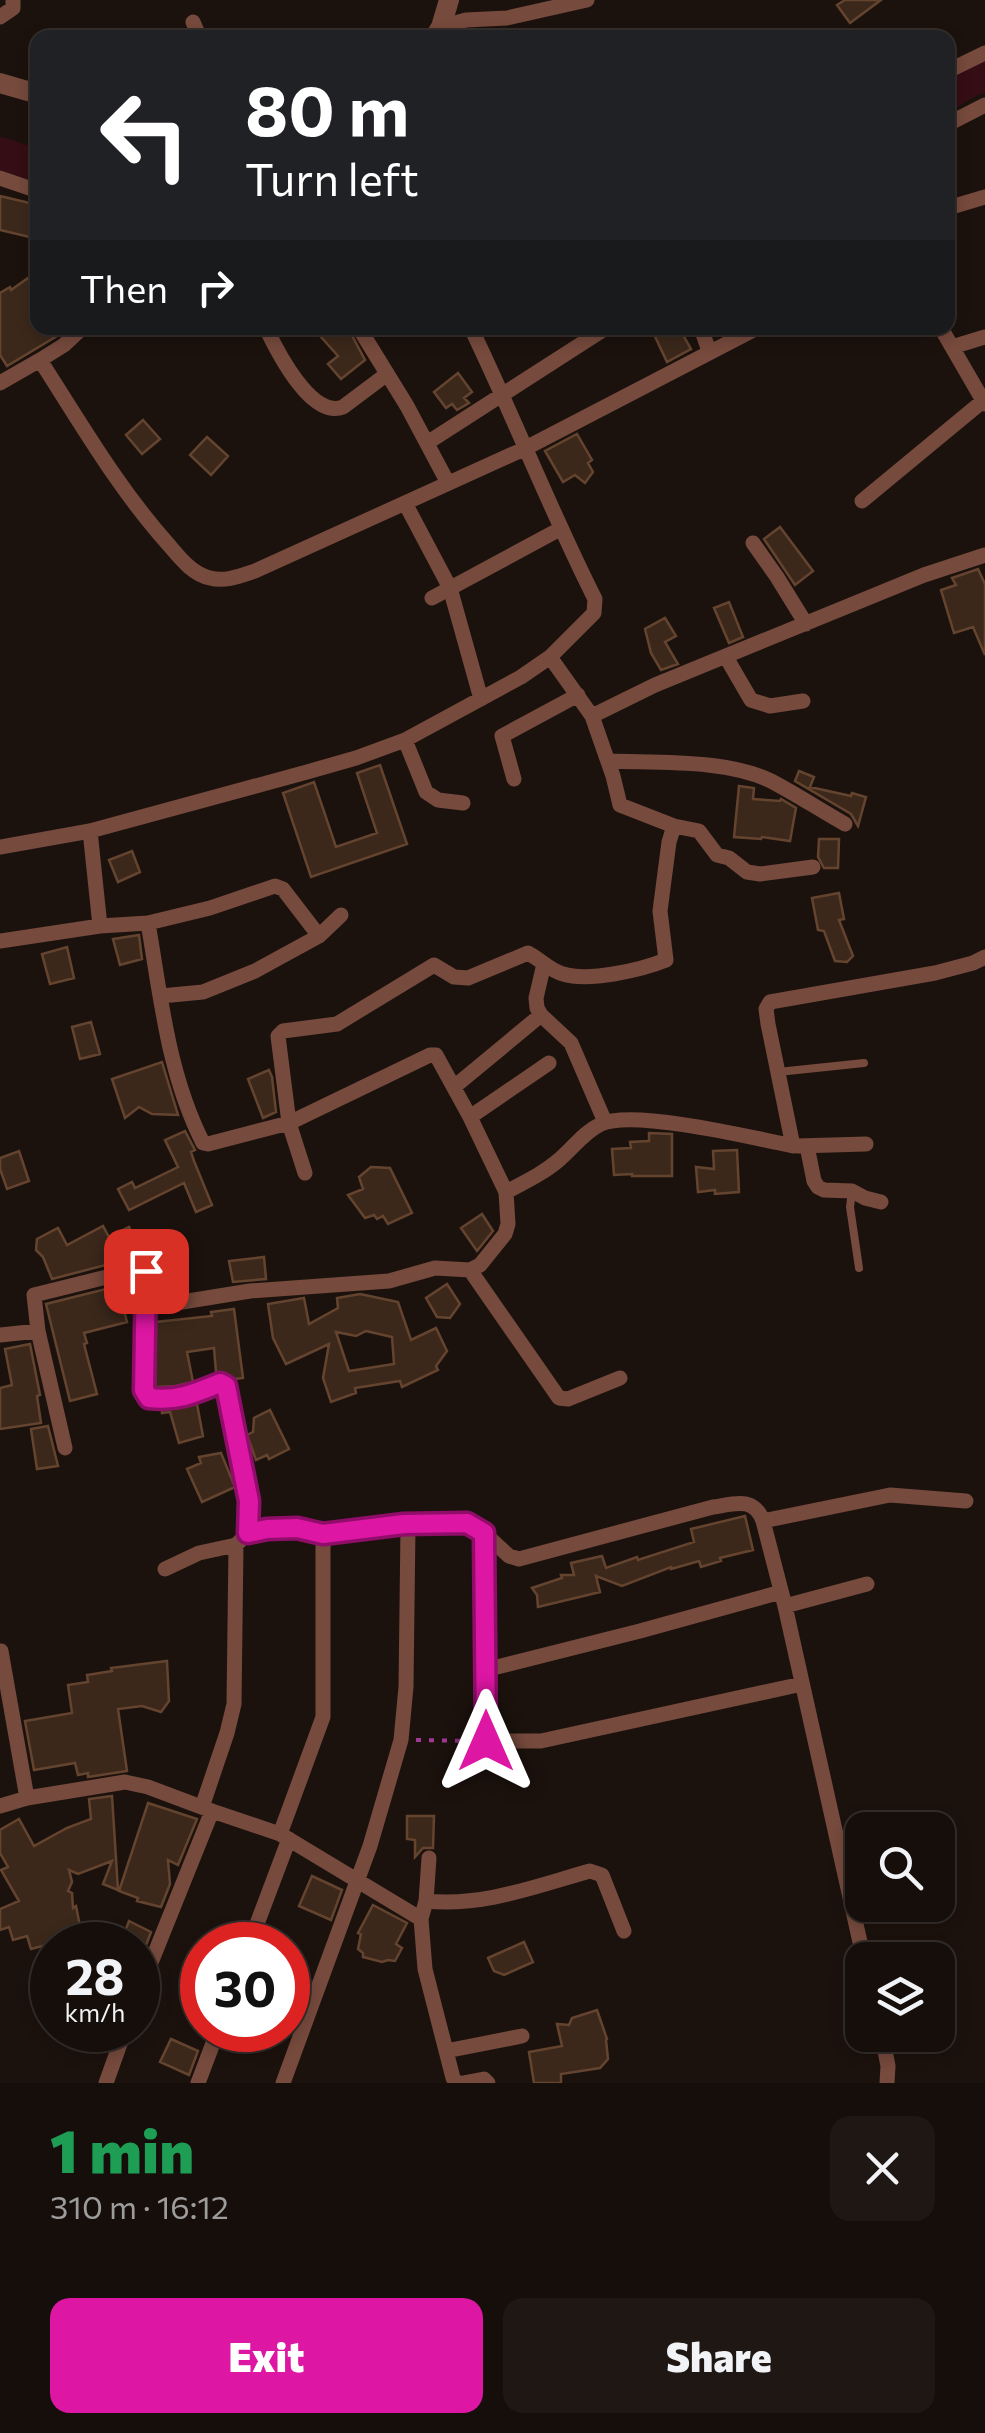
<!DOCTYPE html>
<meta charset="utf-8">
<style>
:root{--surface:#150e0a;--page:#1e1713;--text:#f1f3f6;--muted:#9d9c9c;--line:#342e2b;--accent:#dd16a3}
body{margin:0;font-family:Commissioner,sans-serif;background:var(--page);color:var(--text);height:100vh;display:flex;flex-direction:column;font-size:38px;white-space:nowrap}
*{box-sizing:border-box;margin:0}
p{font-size:32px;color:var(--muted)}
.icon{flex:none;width:55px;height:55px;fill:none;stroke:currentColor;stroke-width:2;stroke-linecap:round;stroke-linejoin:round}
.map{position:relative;height:2083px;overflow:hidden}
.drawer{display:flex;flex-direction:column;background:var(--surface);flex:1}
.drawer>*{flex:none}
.banner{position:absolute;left:30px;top:30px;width:925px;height:305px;border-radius:20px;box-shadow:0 5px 15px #0003,0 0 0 2px var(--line);background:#202124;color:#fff;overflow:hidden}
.buttons{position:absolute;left:845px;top:1812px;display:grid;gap:20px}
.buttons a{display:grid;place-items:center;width:110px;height:110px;border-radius:20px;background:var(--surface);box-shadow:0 5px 15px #0003,0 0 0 2px var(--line);font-size:50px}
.speed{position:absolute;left:30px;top:1922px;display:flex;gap:20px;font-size:50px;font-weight:700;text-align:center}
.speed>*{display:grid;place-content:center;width:130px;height:130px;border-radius:50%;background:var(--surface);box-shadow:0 5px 15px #0003,0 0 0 2px var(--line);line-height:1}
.speed small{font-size:25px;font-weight:400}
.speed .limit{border:15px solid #d22;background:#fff;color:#111}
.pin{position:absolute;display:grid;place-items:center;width:85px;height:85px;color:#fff;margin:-42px;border-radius:20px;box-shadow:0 5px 15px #0006}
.me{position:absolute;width:110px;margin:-55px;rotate:0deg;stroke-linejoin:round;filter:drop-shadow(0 0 8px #0008)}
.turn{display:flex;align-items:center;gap:35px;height:210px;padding:0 50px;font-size:45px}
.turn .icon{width:130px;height:130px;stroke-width:2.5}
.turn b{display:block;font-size:70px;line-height:85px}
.then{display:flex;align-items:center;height:95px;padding:0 50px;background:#0003;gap:20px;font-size:38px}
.round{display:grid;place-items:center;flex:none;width:105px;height:105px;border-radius:20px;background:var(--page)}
.head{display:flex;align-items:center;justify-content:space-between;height:170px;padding:0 50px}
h1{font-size:60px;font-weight:800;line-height:75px;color:#1e9e55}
.action{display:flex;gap:20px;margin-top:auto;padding:20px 50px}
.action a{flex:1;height:115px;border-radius:20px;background:var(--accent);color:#fff;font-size:40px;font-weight:800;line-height:115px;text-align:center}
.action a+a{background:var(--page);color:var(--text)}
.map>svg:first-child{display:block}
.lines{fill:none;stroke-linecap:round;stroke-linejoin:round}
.river{stroke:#350d14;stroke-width:32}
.building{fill:#3b281b;stroke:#64442f;stroke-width:2.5;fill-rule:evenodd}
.path{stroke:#a33895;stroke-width:4;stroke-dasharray:5 8;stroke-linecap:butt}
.service{stroke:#764a3d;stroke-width:8}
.minor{stroke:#764a3d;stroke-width:15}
.tertiary{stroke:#764a3d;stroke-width:20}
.route-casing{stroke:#900e6a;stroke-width:25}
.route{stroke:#dd16a3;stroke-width:18}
</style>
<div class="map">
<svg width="985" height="2083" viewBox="0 0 985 2083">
<rect width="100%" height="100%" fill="#1c120d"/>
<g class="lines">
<path class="river" d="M948,94L974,79L985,77
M0,153L38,166"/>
</g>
<path class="building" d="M845,0H881L850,23L837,5Z
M0,196L38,205V239L0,230Z
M38,271V328H66L57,336L7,366L0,355V293L10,287L11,290Z
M313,328H348L365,360L341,379L328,364L338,356Z
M651,328H679L691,349L667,362Z
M458,373L472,392L464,398L469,403L457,410L452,404L446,408L434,392Z
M143,420L160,439L142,454L126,435Z
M577,434L592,460L588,463L593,472L585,483L575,475L563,482L545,451Z
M207,437L228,456L211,475L190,455Z
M780,527L813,571L795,585L764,539Z
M978,569L985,584V655L973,627L954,633L941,590L956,585L952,578Z
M729,602L743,637L729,643L714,608Z
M665,618L676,636L665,642L678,664L661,670L651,653L645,629Z
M380,765L407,844L311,877L283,793L314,782L336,847L377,833L357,773Z
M799,771L814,777L810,787L851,796L852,793L866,797L858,826L851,814L795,781Z
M739,786L754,788L753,799L780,801L781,799L796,808L790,841L762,837L761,839L734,837Z
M819,839H839L838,868H824L818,857Z
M132,851L140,872L118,882L109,860Z
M839,893L844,919L839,920L853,956L847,962L835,961L824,931L818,930L812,898Z
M139,935L142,959L120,965L113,939Z
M67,947L74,978L50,984L42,954Z
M91,1022L100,1054L80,1059L72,1027Z
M162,1062L178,1115L152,1114L139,1107L125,1118L112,1079Z
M269,1070L272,1077L276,1112L263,1118L248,1079Z
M185,1131L195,1150L191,1152L194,1161L212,1205L196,1212L184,1183L129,1210L118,1189L132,1182L135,1188L178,1167L165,1140Z
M649,1133L672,1134V1176H632V1174L614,1175L612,1149L631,1148L630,1142L649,1141Z
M737,1150L739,1192L715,1194V1190L698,1192L696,1167L714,1169L713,1151Z
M19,1151L29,1181L7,1189L0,1169V1158Z
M371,1167L390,1168L412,1213L388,1224L383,1216L377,1219L374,1215L365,1218L348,1195L363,1189L359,1177Z
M482,1214L493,1231L477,1251L461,1228Z
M103,1226L109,1237L129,1227L144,1255L52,1279L43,1257L36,1250L37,1239L58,1228L67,1245Z
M264,1257L266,1279L233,1282L229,1261Z
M447,1284L460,1304L450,1318L437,1317L426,1298Z
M118,1286L127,1322L84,1333L87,1343L84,1344L97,1394L70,1401L46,1304Z
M360,1294L398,1302L411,1340L436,1328L447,1351L436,1366L438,1370L402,1387L400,1381L355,1388L356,1393L331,1402L323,1378L329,1344L286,1364L273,1338L268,1304L304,1298L309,1324L338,1308L337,1298ZM366,1331L392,1337L394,1364L349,1371L336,1332L356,1336Z
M234,1309L243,1378L235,1379L224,1373L216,1372L214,1348L187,1352L193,1382L175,1386L155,1387L156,1322L212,1316L211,1312Z
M30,1344L40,1395L37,1396L41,1423L0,1429V1388L12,1385L5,1349Z
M197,1404L203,1436L179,1443L170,1412L162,1413V1410Z
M270,1410L289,1449L269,1459L267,1455L256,1460L247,1435L253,1432L254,1418Z
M48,1426L58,1466L37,1469L31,1429Z
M221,1453L235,1487L202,1502L187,1469L201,1463L199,1457Z
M745,1516L753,1550L720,1558L721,1561L701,1567L699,1561L671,1569V1567L622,1586L596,1576L600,1592L538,1607L537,1595L532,1588L562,1578L561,1575H574L571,1563L602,1556L606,1568L637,1557L638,1560L694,1542L691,1529Z
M167,1661L169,1701L161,1712L142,1706L118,1709L127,1771L88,1777V1773L78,1775L75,1763L34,1770L25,1721L72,1713L68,1685L88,1682L87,1675L112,1671L111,1668Z
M112,1796L118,1890L103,1884L112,1861L78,1874L69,1870L72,1882L68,1891L72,1893L73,1908L76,1906L82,1936L73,1938L74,1945L50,1944L31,1949L27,1936L13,1940L9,1927L0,1930V1909L19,1901L1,1870L8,1867L0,1853V1830L19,1819L34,1846L67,1828L91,1819L89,1799Z
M148,1803L197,1819L178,1865L168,1860L170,1884L161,1907L137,1901L138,1898L119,1891Z
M407,1816H434L433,1848H423L415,1857V1840L407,1839Z
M312,1876L342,1890L331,1920L299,1906Z
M373,1905L407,1923L396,1944L402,1948L395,1961L388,1960L382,1962L363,1957V1953L358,1949L361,1934L358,1933Z
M129,1921L151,1932L138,1966V1945H120Z
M524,1942L533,1962L504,1975L494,1971L488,1958Z
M597,2010L607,2039L606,2040L608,2059L600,2068L561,2074V2083H534L529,2052L562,2046L557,2024L569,2025L572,2018Z
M171,2039L198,2051L189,2075L160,2062Z"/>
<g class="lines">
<path class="path" d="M416,1740L471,1741"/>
<path class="service" d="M778,1072L864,1063
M852,1191L850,1207L859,1268"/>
<path class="minor" d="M0,17L13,8V0
M193,22L200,38
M441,27L466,20L507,18L587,0
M948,71L985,53
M948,124L985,105
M0,178L38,191
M948,208L985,197
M266,328C277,351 311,419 343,407L387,374
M359,328L407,406L448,483
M701,328L709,351
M941,328L985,404
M952,347L985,337
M40,360L64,345L82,328
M0,383L40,360C81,424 118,488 168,544C180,558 192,574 210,578C225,582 240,576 255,571L524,449L757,328
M427,443L606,328
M862,501L983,401
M405,503L450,588L481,699
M753,543L777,577L806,624
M432,598L560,529
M726,657L751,700L770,706L803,701
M592,716L655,685L924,575L985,555
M405,740L426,792L438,800L463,803
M609,761C658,763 726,759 771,781C796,794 820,810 845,824
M514,779L502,736L578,695
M674,826L699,831L717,855L729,858L747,872L760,874L813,867
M90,831L100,926
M0,847L90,831L307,772L356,758L405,740L521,677L550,657L594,613L595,599C550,510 514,417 471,328
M148,923C161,998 168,1074 203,1143L208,1144L289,1123L305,1173
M0,941L100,926L148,923L210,908L275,886L283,889L319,936
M544,964L536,998L537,1008L541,1015L571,1043L605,1122
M161,996L203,992L255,971L319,936L341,915
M454,1087L541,1015
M470,1117L549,1063
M797,1146L866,1144
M807,1146L814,1181L818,1187L824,1190L852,1191L865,1198L881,1202
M506,1192C525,1182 544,1173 560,1159C574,1147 584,1132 601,1124C633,1109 755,1138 793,1146L768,1024L766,1009L770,1002L935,973L973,963L985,957
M470,1270L559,1398L568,1399L620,1378
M145,1308L250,1291L389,1281L435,1268L470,1270L480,1265L505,1234L508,1224L506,1192L470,1117L436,1055H430L289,1123L278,1036L283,1031L337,1024L434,965L454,977L468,978L528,953C540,959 550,971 563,974C589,982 641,970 666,960L660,911L669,842L674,826L620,805L613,776L592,716L550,657
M0,1335L38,1331
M65,1448L38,1331L34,1295L139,1269L145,1270L144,1391L149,1398C178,1401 193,1394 220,1383L226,1386L249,1501L248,1533
M763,1521L890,1495L966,1501
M484,1533L486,1741H541L802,1684
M165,1569L199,1553L236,1545L248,1533L267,1529L297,1528L323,1535L405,1524L467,1523L484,1533L509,1556L519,1559L713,1507C734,1504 754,1496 763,1521L785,1606L864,1960
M785,1606L867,1584
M1,1651L27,1798
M485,1670L640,1631L781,1592
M0,1806L27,1798L125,1782L148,1787L212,1811L138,1995
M202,1807L227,1733L234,1704L236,1545
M212,1811L280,1834L421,1919
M280,1834L323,1717V1535
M429,1858L426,1901L421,1919L425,1969L453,2078L457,2083
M426,1901C483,1907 536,1886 590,1871L602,1875L624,1931
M249,1945L289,1839
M882,2035L888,2066L887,2083
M446,2051L522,2036
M106,2083L125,2030
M198,2083L218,2030
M283,2083L370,1846L401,1740L406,1687L408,1526
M463,2083L484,2079L488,2083"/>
<path class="tertiary" d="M434,38L441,27L449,0
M0,83L38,94"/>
</g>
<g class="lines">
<defs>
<path id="route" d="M146,1271L144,1390L149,1398C178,1401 193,1394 220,1383L226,1386L249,1501L248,1533L267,1529L297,1528L323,1534L404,1524L467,1523L484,1533L486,1741"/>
</defs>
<use href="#route" class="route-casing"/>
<use href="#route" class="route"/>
</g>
</svg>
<div class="buttons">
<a><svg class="icon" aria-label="search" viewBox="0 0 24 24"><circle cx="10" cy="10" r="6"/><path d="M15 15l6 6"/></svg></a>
<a><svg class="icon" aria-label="layers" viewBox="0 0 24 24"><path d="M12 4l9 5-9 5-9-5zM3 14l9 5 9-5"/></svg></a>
</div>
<div class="speed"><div>28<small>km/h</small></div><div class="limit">30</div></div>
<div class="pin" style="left:146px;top:1271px;background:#d93025"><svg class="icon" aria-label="arrive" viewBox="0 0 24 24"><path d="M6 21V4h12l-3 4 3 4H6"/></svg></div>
<svg class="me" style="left:486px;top:1741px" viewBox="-20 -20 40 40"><path d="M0-17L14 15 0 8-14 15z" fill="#dd16a3" stroke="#fff" stroke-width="4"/></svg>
<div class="banner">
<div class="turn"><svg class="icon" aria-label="left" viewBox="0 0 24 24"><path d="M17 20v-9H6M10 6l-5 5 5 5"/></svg><div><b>80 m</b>Turn left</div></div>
<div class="then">Then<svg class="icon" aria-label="right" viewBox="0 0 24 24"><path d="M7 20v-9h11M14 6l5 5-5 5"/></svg></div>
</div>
</div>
<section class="drawer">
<div class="head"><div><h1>1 min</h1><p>310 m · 16:12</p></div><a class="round"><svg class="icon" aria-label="close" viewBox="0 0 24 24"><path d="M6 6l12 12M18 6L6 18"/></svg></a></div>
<div class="action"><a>Exit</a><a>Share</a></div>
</section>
